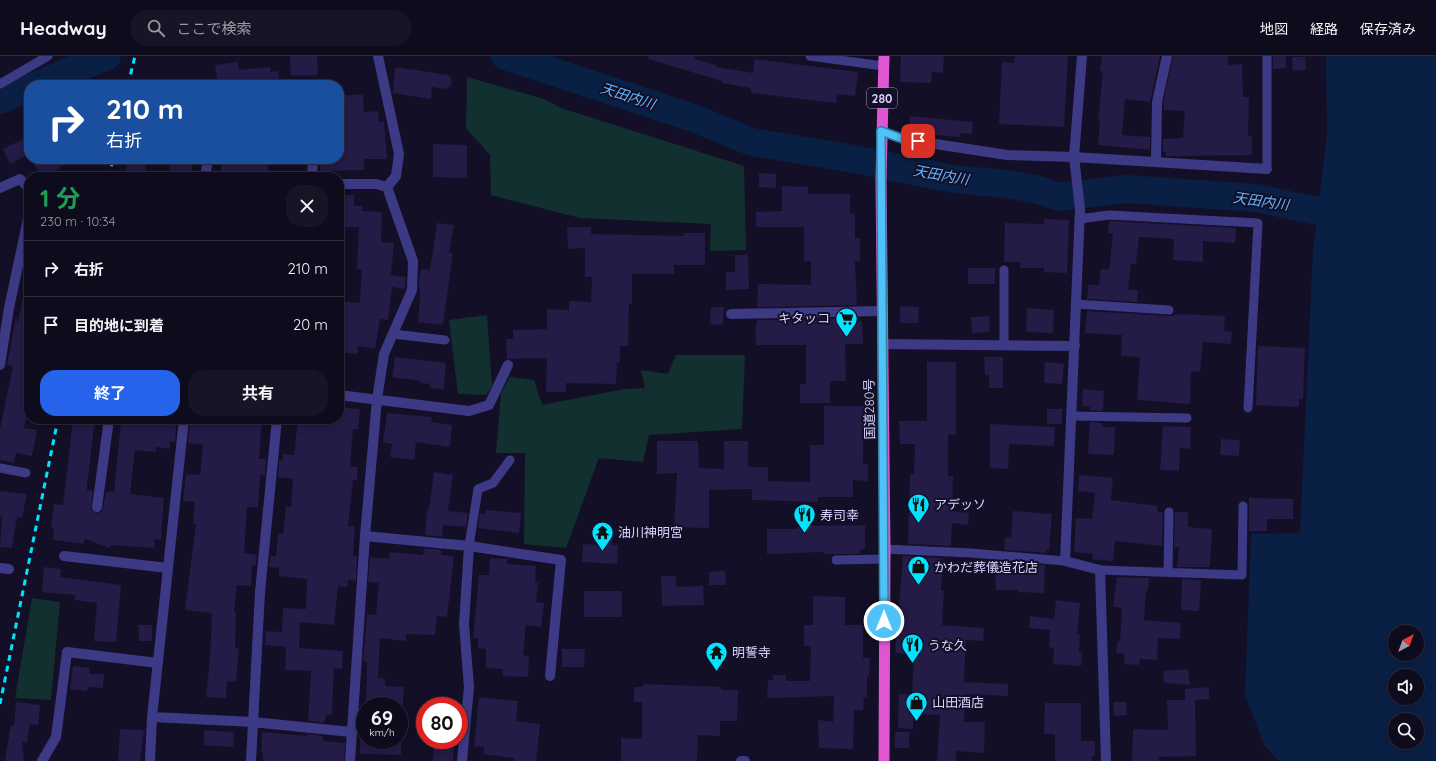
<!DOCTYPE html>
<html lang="ja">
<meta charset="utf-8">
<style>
:root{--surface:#0e0b1c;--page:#171425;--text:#f1f3f6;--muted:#9b9ba3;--line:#2e2b3b;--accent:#2563eb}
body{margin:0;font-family:Quicksand,"Noto Sans JP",sans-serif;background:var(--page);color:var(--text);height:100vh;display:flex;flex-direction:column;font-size:15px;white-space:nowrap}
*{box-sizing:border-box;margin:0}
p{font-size:13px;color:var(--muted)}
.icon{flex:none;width:22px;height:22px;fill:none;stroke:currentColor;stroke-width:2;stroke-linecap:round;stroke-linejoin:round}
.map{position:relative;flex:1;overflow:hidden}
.side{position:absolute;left:24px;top:116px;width:320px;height:252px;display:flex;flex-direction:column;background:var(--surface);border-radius:16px;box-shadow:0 2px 10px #0003,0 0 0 1px var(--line)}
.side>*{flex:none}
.top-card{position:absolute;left:24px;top:24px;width:320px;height:84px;border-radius:16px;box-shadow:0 2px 10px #0003,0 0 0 1px var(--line);background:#1a4fa0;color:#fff;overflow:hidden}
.needle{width:26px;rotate:41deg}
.tools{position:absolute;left:1388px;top:569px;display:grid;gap:8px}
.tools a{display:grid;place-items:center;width:36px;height:36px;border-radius:50%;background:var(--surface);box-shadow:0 2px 10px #0003,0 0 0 1px var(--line);font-size:20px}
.speed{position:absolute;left:356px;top:641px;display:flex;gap:8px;font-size:20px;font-weight:700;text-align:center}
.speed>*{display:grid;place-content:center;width:52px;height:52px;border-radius:50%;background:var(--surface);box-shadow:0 2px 10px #0003,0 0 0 1px var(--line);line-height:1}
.speed small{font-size:10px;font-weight:400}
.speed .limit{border:6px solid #d22;background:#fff;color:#111}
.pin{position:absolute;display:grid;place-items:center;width:34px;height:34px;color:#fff;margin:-17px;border-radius:8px;box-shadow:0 2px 6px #0006}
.me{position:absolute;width:44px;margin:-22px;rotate:0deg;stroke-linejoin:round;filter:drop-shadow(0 0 3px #0008)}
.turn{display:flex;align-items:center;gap:14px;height:84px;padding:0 16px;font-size:18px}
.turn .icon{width:52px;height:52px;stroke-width:2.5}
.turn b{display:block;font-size:28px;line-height:34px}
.round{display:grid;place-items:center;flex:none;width:42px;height:42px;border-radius:16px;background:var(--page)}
.summary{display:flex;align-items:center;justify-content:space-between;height:68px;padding:0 16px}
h1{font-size:24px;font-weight:700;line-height:30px;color:#1e9e55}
.primary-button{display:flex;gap:8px;margin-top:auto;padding:8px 16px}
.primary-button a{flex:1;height:46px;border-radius:16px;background:var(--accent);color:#fff;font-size:16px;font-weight:700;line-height:46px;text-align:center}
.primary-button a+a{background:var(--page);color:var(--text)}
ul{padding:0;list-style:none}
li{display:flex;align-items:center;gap:12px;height:56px;padding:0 16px;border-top:1px solid var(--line)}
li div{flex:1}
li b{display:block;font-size:15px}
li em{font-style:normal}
header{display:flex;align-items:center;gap:24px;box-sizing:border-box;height:56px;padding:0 20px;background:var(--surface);border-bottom:1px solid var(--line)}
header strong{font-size:19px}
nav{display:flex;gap:22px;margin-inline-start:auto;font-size:14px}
.search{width:280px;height:36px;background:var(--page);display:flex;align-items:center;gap:10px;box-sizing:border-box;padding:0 14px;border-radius:16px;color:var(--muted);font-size:15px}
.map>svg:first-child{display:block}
.green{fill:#12302f}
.water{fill:#0a1f44;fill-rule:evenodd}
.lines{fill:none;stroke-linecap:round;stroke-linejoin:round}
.river{stroke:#0a1f44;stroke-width:28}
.building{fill:#241b47}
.service{stroke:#3d3a85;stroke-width:9}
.minor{stroke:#3d3a85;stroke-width:10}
.trunk{stroke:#e055d1;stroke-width:11}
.rail{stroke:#00e5ff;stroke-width:3;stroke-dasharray:6 5;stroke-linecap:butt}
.route-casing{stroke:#337fa1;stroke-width:10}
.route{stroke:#4fc3f7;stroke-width:7}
.labels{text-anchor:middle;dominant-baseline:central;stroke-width:4;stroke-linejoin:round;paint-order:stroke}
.shield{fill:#130f26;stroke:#9e99be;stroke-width:1}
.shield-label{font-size:12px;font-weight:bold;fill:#d9d4ff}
.poi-label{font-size:13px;fill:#d9d4ff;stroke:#130f26;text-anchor:start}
.street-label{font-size:13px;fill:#d9d4ff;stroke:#130f26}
.water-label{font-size:14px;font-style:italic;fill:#62b6ff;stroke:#130f26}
</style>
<header>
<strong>Headway</strong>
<div class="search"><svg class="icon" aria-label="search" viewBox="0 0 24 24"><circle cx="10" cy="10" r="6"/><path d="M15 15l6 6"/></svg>ここで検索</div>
<nav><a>地図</a><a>経路</a><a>保存済み</a></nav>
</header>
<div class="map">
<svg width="1436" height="705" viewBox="0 0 1436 705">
<rect width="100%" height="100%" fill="#130f26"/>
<path class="green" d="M467,21L544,43L561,52L744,110L746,194L710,195L711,168L580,162L491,139L490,99L466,72Z
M487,259L492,330L486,339L458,338L449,264Z
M676,299H745L742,373L649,379L643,406L599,402L566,492L524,488L525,397H496L501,337L510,321L534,324L542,349L624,333L645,332L641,314L668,318Z
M32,542L60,546L51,644L15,642Z"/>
<path class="water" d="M1326,0H1436V705H1278L1264,689L1245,639L1251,478L1300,477L1313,195L1327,78ZM1395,576H1417V598H1395ZM1395,620H1417V642H1395ZM1395,664H1417V686H1395Z"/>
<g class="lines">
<path class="river" d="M505,0L696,63L752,86L854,103L953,123L1007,128L1039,134L1059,141L1127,133L1256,142L1317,155
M38,29L107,0
M0,44L29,32"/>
</g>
<path class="building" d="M290,0H317L318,19L291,20Z
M649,0H695L694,3L716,9V11L753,17L755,3L858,16L855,40L837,38L836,47L751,37V32L722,27V25L648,3Z
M901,0H944L943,17L932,16L931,27L900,26Z
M1015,0H1068L1064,71L999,68L1002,6L1014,7Z
M1102,0H1160L1150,46L1125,43L1122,79L1150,81V94L1098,89L1100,65H1098L1103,15H1100Z
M1173,0H1228V9L1242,8L1243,41H1249L1248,80H1252V99L1179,100H1166V96H1163V83L1183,82L1185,55L1164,54L1163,47Z
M1273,0H1286V12L1273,13Z
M1292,1H1305L1306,14L1293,15Z
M238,6L239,14L270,11L271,16L278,15L280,29H253L252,24L218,29L215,9Z
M395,11L448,19L452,24L451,30L446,33L432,31L431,43L393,37Z
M363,38L364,56L378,55L379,66H384L387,103H364V114L320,115V103H339V40Z
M910,60L973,66L972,78L960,77V81L909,77Z
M29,80V98L10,108L3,93Z
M433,88L467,89V122L433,121Z
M30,103H71L47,121H43Z
M128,103H147L144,121H124Z
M170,103H192V119H170Z
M221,103H267L268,115L221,116Z
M759,117L776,118V132L759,131Z
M782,130L808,131V138H850V157L855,158V182H860V205H855L857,249L757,251L758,228L811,229V205H804V171H756V156L782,155Z
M339,139H354V150H362V155L382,156L381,186L394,187L391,219L406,221L405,233L392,231L388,264L380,263L375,293L358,290L357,298L339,296V245L360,247L362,213H357L359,171H339Z
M1044,163L1069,164L1067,217L1044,216V212H1020V206H1004L1005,167L1044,168Z
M1109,165L1236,172L1235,187L1203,185V206L1173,204L1174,183L1139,181L1136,208H1131L1128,233L1138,234L1137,246L1087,243L1088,229H1099L1101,213L1109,214L1113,177H1108Z
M437,167L454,169L449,197H453L450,219L443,269L418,266L420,242L419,222L421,213L430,214Z
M567,171H591V178L684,180V177H705V209H674V218H632V248H629L628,290H620V306H617L616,328L566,327V336H546L547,302L507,303L506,283H513V274L547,273V253L569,254V245L591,246L592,221H585V192L568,193Z
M735,199H748L749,233L726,234V216H735Z
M968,212H995V228H968Z
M23,242H29V351L24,372L37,374L32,400L16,397L14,407L0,404V373L13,310L7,309L16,261L18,267Z
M900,250L919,251L918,267H900Z
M711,251H724L723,269L710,268Z
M1027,252L1054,254L1053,277L1026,276Z
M1087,255L1169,260L1181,258L1225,260L1224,275L1232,276L1231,288L1203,286L1200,316L1191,315L1190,348L1137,344L1140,301L1121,300L1122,279L1085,277Z
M989,260L990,276L972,277L971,261Z
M857,262L858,265H862L863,288H845L846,325H830V347H800V328H806V289H756L755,269H757V264Z
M1258,290L1305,292L1303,343H1299V351L1256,349Z
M395,301L446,307L444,333L430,332V328L420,327L421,325L392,321Z
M984,301H1003V332H989V319H985Z
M927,306H956V379L948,378V420H953L952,455L969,457L968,469L952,467L951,490L908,488L910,418H914L915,388H900L899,365H927Z
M1045,306L1064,308L1062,328L1044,327Z
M1083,333L1104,335L1103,355L1090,354V351L1082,350Z
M824,350H864L863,408H868V425L853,424V441H818V446L752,444V433L709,434V472L674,471L677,417L657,418V385H698L699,412L724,413V385H748V411H768V425L810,426V389H824Z
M339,351L360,353L358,373H353L350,411H358L357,424H353L348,470H355L353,500H357L356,525L348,524L347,531L338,530L334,569L300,566L299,592L343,595L342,613L334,612L332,659L327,658L324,667L308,665L311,615L285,614L286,591L265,589L266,575L282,576L283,552L306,553L307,523L279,520V512L269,511L270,500H276L278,477L283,478L286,450L291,451L293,423L278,421L279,404L283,405V398L294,399L298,363H339Z
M1047,353H1062V368H1047Z
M387,357L432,361L431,366L452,369L450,391L416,386L414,404L390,401L392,388L383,386Z
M73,363H95L87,430V434L93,435L91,453L97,457L102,455L103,452L106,436H114L121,365L150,367L151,363H177L175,386L170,385V393L156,391V396L135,394L130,438L164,442L161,484L155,483L154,492L111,489L110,492L85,483L84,488L53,484L54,473L51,472L54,448L63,449Z
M190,363H262L259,403H266L265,420L260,419L258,451H247L244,497L257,499L256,510L252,509L251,530L237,529L234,556H236L235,592H239L236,626L227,625L226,642L206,641L210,602L212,557L185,554L196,468H193L195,446L183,445L186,418L200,419L203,389L188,387Z
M1090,366L1102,367V371H1115L1114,399L1088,398Z
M990,368L1055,371L1054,390L1009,388L1008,413L990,412Z
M1163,370L1191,371L1190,393L1180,392L1179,415L1160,414Z
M1221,383L1240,384L1239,400L1220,399Z
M434,416L453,419L448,455L468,457L466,471L443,469L442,481L425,479L427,453H429Z
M1079,419L1113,422L1111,444L1158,450L1157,456H1163L1162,490L1115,485L1113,505L1092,503L1093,498L1074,496L1076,462L1092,463L1095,437L1078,435Z
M0,435L27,438L22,462L17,461L12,492L0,491L2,460H0Z
M1249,442L1293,443V463H1267V475H1249Z
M486,454L521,457L519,477L478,472L480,458H485Z
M1013,455L1052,458L1049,495L1046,494V497L1004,494L1005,482H1011Z
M1175,456H1188V471L1212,473L1210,511H1177L1179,491H1174Z
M865,469V493H860V498H824L823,496L767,498V473H798V470Z
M600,474L613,475L612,489H618L617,508L582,506L583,488L600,489Z
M424,492L441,494V499L454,500L447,561L437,560L435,579L406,578V585L380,582L378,622L385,623V630L404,631L403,649L366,650L367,606L363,605L367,558L376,559L379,527L368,526L370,501L389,503L390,496L423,499Z
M903,500L943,502L941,535H944L942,569L984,572L983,585L966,584L964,626L1008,628V640L965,638L964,666H985L984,697L956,695V705H937L940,659L914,658L913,673L898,672L899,638H912L914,599L895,597Z
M490,502L507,503V508L536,510L535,526L538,527L536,546L544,547L541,571L526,569L523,599L529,600L528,621L503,620V613L486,612V593L478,592V582H473L479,519H489Z
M1003,506L1045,509L1044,537L1018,536L1019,534H996L995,517H1003Z
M44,511L61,513L60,521L121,529L116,586L94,585L97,547L75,544V539L42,536Z
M725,515L726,529H709V516Z
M661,520H676V531L703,530L704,549L662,550Z
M1117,521L1149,522L1148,535L1146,534L1144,564L1181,567L1180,583L1158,582L1157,604L1140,603L1139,609L1124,608L1125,598L1116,597L1118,585H1120L1122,552L1113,551Z
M1182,523L1201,524L1199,555L1181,554Z
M584,535H622V561H584Z
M813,540L845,541V569H863V602H870L869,620H867V642L864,641L863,654H854L853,693L819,692L818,664L833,666L834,640L767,642L768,624H773V619H786V625H810L811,590H804V569H813Z
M1056,544L1080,547L1077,578L1080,579L1079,596H1082L1081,610L1053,608L1054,592L1049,591L1050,574L1029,572L1030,560L1054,563Z
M138,569H152V585H139Z
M562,593H585L584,611H562Z
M73,610L90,612L89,618H104L103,632L88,631L87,635L70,633Z
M1188,613L1190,629L1164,627L1163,615Z
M643,628L721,631V634H738L737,665H720V680L698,679L697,705H621V682L642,683V646H634V631H643Z
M1209,631V643L1195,644L1196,700L1159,701V705H1132L1133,673L1168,674L1167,644H1185V633Z
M479,641L518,645L516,665L540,668L536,705H514V702L483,698L484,691L474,690Z
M16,646L40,649L38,669L30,668L27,687L22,686L24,705H5L11,669L14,670Z
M1113,646H1126L1127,659L1114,660Z
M1045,647H1081V685H1095V700H1092V705H1055V678H1044Z
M120,673L144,674L140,705H118Z
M204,674L234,676L233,691L204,689Z
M262,676L307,680V678L323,680V685L345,687L344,705H263V696H261Z
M895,676H909V692H895Z
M360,684H401V699L360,698Z
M434,684H454L453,705H433Z"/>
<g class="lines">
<path class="service" d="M810,0L883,10
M1267,0V113
M0,28L48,0
M1079,163L1109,159L1258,167L1248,352
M1076,248L1169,254
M393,278L445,284
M1004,289V214
M1072,360L1187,362
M0,412L26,417
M469,490L478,433L493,427L510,404
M885,493L971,497L1065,505
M836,504L885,503
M1100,514L1242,519L1243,450
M1168,516L1169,456"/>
<path class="minor" d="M378,0L399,98L396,120L387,131
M1082,0L1074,101L1080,153L1065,505L1100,514L1106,705
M881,75L903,83L1007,99L1074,101L1267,113
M1156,106L1157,46L1167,0
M205,121L208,103
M312,121L313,103
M339,128H376L387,131L413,205L412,234L384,298L377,343L365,480L350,705
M0,132L20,123L29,132
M731,258L882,255
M882,288L1075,290
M0,309L9,252L29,158
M339,339L469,355L489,349L508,309
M97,451L109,363
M365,480L469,490L561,504L550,620
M64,500L168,512
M0,512L9,513
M152,661L253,666L351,676
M42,705L56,681L67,596L158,607
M150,705L152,661L184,363
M251,705L260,536L277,363
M462,705L469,631L464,568L469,490
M741,705H745"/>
<path class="trunk" d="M884,0L881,124L885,493L884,705"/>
<path class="rail" d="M128,29L135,0
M109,121L113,103
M0,648L58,363"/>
</g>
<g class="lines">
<defs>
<path id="route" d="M884,565L881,75L903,83L918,85"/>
</defs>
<use href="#route" class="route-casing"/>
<use href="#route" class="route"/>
</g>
<defs>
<symbol id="supermarket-pin" viewBox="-11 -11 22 30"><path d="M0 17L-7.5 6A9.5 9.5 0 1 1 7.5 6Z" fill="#00e5ff" stroke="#130f26"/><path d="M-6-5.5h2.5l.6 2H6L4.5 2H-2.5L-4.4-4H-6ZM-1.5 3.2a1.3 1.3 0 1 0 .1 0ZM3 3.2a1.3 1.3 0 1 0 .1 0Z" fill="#111"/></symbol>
<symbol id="restaurant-pin" viewBox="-11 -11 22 30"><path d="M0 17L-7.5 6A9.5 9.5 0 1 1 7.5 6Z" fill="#00e5ff" stroke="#130f26"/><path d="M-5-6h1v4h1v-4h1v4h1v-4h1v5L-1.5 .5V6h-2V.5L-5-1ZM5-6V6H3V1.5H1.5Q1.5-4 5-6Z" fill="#111"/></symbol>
<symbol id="temple-pin" viewBox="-11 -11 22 30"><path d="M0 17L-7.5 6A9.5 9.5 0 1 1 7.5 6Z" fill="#00e5ff" stroke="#130f26"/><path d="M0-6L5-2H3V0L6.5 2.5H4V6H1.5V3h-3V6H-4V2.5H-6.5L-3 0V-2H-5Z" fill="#111"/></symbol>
<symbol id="shop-pin" viewBox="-11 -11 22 30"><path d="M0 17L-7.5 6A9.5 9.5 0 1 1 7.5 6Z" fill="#00e5ff" stroke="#130f26"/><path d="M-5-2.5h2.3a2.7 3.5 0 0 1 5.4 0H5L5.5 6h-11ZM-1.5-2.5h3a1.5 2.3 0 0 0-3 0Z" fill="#111"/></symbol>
</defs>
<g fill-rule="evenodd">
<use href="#supermarket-pin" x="834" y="250" width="25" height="34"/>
<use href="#restaurant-pin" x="906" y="436" width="25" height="34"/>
<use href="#restaurant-pin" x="792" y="446" width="25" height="34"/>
<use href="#temple-pin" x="590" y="464" width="25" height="34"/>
<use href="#shop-pin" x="906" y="498" width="25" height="34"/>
<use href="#restaurant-pin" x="900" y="576" width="25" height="34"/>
<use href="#temple-pin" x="704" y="584" width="25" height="34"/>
<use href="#shop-pin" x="904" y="634" width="25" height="34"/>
</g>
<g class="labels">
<rect class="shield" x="867" y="32" width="30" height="20" rx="3"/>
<g class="shield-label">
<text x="882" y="42">280</text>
</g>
<g class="poi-label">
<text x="830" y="262" text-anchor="end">キタッコ</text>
<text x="934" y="448">アデッソ</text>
<text x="820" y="459">寿司幸</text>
<text x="618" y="476">油川神明宮</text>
<text x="934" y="511">かわだ葬儀造花店</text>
<text x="928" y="589">うな久</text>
<text x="732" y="596">明誓寺</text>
<text x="932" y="646">山田酒店</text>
</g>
<g class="street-label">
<text transform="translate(869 353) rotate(-91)">国道280号</text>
</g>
<g class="water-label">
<text transform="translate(628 40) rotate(18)">天田内川</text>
<text transform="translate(941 119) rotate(10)">天田内川</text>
<text transform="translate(1261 145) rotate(8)">天田内川</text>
</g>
</g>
</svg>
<div class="tools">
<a><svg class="needle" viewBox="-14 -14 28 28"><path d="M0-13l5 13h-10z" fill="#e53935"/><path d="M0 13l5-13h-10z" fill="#9b9ba3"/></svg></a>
<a><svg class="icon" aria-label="sound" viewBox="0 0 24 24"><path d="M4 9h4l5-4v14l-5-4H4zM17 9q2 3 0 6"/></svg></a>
<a><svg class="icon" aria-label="search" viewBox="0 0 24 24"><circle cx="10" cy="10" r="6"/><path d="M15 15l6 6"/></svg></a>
</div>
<div class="speed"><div>69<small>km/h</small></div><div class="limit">80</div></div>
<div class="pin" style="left:918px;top:85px;background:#d93025"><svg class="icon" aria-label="arrive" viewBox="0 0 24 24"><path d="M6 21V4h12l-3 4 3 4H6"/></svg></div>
<svg class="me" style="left:884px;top:565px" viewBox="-20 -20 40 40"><circle r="17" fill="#4fc3f7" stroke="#fff" stroke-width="3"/><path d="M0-11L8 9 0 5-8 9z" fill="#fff"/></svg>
<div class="top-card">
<div class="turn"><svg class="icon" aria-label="right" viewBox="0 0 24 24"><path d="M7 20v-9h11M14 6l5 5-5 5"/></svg><div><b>210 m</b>右折</div></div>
</div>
<section class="side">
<div class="summary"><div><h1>1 分</h1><p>230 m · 10:34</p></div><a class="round"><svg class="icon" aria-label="close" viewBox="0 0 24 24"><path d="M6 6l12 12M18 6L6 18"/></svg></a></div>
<ul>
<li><svg class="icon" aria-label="right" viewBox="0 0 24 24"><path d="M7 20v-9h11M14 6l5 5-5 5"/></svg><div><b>右折</b></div><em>210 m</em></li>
<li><svg class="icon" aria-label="arrive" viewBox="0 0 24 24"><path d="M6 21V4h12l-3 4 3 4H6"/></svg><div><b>目的地に到着</b></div><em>20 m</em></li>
</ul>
<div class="primary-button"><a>終了</a><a>共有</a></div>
</section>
</div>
